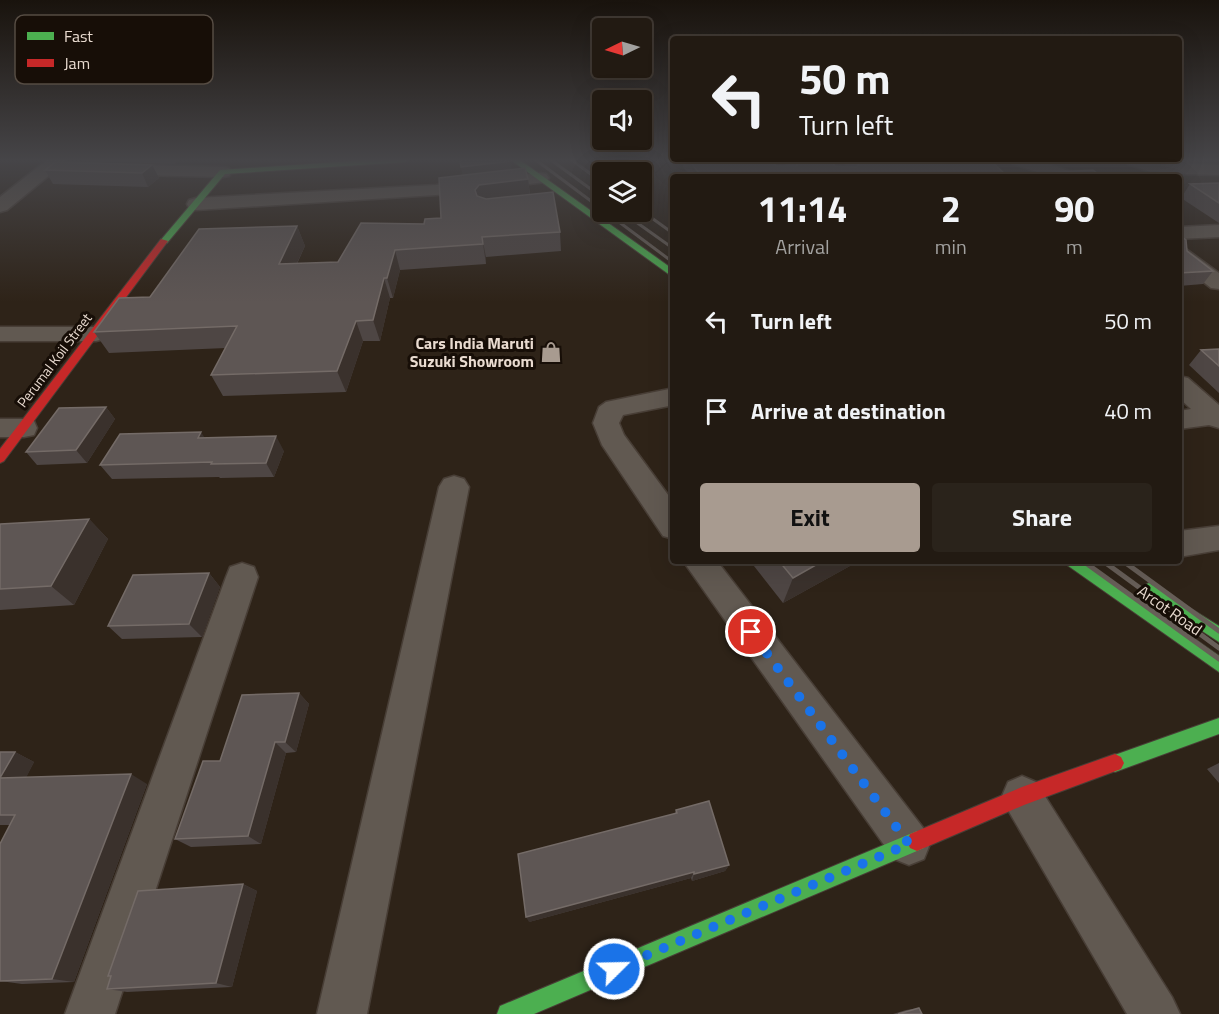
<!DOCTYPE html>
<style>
:root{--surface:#221a12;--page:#2a231b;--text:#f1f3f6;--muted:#a2a19f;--line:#3f3832;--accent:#a89b90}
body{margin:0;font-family:"Titillium Web",sans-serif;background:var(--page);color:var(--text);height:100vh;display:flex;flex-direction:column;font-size:22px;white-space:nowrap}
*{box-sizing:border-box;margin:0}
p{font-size:20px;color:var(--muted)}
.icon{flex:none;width:33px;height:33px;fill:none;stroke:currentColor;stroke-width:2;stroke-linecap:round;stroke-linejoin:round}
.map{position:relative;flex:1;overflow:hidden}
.details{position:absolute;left:670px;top:174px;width:512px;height:390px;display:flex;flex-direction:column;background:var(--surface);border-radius:6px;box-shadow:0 6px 24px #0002,0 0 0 2px var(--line)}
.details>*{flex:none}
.hud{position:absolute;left:670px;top:36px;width:512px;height:126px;border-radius:6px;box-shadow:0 6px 24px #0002,0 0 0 2px var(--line);background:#221a12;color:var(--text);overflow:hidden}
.needle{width:39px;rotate:265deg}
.buttons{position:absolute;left:592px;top:18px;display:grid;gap:12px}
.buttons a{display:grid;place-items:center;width:60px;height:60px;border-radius:6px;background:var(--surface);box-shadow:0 6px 24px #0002,0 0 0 2px var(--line);font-size:30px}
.pin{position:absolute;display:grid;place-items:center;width:51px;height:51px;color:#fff;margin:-26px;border:3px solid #fff;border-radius:50%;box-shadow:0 2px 6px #0007}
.me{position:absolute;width:66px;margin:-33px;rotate:67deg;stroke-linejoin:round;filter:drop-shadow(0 0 4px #0008)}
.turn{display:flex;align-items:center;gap:21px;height:126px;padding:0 30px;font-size:27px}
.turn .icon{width:78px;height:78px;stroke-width:2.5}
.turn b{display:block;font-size:42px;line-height:51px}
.eta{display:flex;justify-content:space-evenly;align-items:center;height:102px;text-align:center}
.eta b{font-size:36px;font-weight:700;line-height:42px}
.button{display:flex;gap:12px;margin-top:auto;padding:12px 30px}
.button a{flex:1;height:69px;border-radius:6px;background:var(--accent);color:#111;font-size:24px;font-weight:700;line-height:69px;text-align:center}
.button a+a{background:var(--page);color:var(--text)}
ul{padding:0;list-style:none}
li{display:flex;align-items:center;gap:18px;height:90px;padding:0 30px}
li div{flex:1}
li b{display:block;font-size:22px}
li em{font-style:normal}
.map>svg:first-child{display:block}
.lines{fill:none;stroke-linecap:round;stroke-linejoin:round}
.street-casing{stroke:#483e36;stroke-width:3}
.fast-casing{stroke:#483e36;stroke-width:2}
.jam-casing{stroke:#483e36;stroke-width:2}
.street{fill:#615951;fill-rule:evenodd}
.fast{fill:#4caf50;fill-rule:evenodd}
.jam{fill:#c62828;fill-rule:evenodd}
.rail-far1{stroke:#675e58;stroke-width:3}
.rail{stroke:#675e58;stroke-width:5}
.wall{fill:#4e4644;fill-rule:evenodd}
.shaded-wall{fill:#3a312c}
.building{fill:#5e5654;stroke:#746b67;stroke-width:1.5}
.route{stroke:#1a73e8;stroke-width:10;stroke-dasharray:0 18}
.labels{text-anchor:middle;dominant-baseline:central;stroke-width:6;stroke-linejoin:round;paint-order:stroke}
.far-street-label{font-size:14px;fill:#e9dbd0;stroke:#170e07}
.poi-label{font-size:16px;font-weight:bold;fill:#e9dbd0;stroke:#170e07;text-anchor:end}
.street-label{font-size:16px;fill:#e9dbd0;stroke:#170e07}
.key{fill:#170e07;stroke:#564c43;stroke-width:1.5}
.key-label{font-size:16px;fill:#e9dbd0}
</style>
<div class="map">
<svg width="1219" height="1014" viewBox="0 0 1219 1014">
<rect width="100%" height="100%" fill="#2e2318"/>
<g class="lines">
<defs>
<path id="street" d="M47,160H66L64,163L223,167L229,168L232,172L229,176L223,177L52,173L7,210L0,212V197Z
M1011,160H1036L1075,173L1078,177H1052L1013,164Z
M1126,160L1219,165V175L1153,173L1128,164Z
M540,173L546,174L549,178L546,182L436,195L196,210L189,208L187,204L189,200L196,198L436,185Z
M1219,225V237L1179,239V227Z
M1179,247L1186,249L1219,273V289L1211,288L1179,263Z
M0,327H96L104,329L108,334L104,339L96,341H0Z
M1179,376L1188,378L1219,405V428L1209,425L1179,429V411L1191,409L1179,398Z
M674,388V405L623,415L619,423L624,435L674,503V539L663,536L602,445L593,423L599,407L606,402Z
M0,419H24L34,421L37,428L34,435L24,437H0Z
M454,476L464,479L469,487L367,1014H317L439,487L444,479Z
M1219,526V550L1179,557V531Z
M683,561H717L924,829L930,844L924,859L909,865L894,859Z
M242,563L254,567L258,577L115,1014H65L226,577L230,567Z
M1022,776L1036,782L1172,997L1180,1014H1127L1008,810L1002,796L1008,782Z"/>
<path id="fast" d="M367,160H409L405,162L225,174L167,243L160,241L220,170Z
M511,160H520L674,270V278Z
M1065,561H1083L1219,656V672L1067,565Z
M1149,583L1219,626V642L1144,593L1142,589L1144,585Z
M1219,718V734L1115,772L1109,769L1106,763L1109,757Z
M917,831L924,834L927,841L924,848L534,1014H497L500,1006Z"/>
<path id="jam" d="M161,239L168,241L4,461L0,463V449Z
M1115,754L1121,757L1124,763L1121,769L1024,805L917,851L910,848L907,841L910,834L1022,787Z"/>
</defs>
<use href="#street" class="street-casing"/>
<use href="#fast" class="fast-casing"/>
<use href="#jam" class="jam-casing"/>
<use href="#street" class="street"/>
<use href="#fast" class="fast"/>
<use href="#jam" class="jam"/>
<path class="rail-far1" d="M536,160L674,263
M551,160L603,198
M572,160L603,183
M642,211L674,234
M622,212L674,249"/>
<path class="rail" d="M1083,561L1219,659
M1103,561L1192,626
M1123,561L1219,631
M1185,623L1219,648"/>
</g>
<path class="wall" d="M82,160H179L175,164L83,161Z
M684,160H831L835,166H846L841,160H990L1006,175L1102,177H691L683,167ZM772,162L784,163L787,166H776Z
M152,165L159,178L148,187L53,184L45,170Z
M512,169L528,179L530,194L560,232L561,251L486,257V264L400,270L393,298H390L380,341H363L346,392L223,396L211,375L226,348L109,353L94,332L150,297L297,226L305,246L297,264L338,262L441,218Z
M1219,183V223L1181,198L1190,184Z
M1179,235L1187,251L1213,271L1203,284L1179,286Z
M1219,349V393L1189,365L1201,350Z
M106,407L115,419L87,463L37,465L26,452Z
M205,438L284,451L274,477L220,478L219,477L112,479L100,465Z
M89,519L108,539L74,605L0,610V524Z
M750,561H859L783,603Z
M209,573L220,587L202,637L122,639L108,626Z
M299,693L309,704L296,752L286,753L261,844L191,847L175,839L220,761Z
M0,752H15L34,762L26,777L147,784L74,982L22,984L0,981L10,825H0Z
M1219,763V783L1207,769Z
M676,810L729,865L725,871L692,881L691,878L529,922L675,813Z
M243,884L257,891L232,987L127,992L107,989L111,977L108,976Z
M919,1008L922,1014H893L906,1010Z"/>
<path class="shaded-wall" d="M511,161L512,174L463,180L461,167Z
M152,165L159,178L148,187L142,173Z
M528,179L530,198L478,209L475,190L479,185Z
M297,226L305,246L287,284L279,264Z
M482,237L486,257V264L483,244Z
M395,250L400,270L393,298L387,278Z
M384,278L390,298L380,341L373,320Z
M356,321L363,341L346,392L337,371Z
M106,407L115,419L87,463L76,450Z
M201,432L210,446L198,438Z
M276,436L284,451L274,477L266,463Z
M89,519L108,539L74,605L51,586Z
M823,561H859L783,603L793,578Z
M209,573L220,587L202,637L189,624Z
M299,693L309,704L296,752L285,742Z
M275,742L286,753L261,844L248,836Z
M15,752L34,762L21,788L0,778Z
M131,774L147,784L74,982L52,979Z
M729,865L725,871L692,881L694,874Z
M694,872L691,878L529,922L526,917Z
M243,884L257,891L232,987L216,983Z"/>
<path class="building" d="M460,160H511V161L461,167Z
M689,160H771L776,166H797V163L795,160H831L835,166L856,167L859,165L855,160H990L1006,175L1093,170L1102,177H702Z
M56,162L152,165L142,173L45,170Z
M525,168L528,179L479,185L475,190L477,196L486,199L553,192L560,232L482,237L483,244L395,250L387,278H384L373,320L356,321L337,371L211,375L237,326L94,332L119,298L150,297L199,229L297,226L279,264L338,262L361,223L424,224L425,219L441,218L439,178Z
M1219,183V203L1190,184Z
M1179,235L1186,240L1187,251L1213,271L1179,273Z
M1219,349V366L1201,350Z
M106,407L76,450L26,452L59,408Z
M201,432L198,438L276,436L266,463L211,464L212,462L100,465L120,434Z
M89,519L51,586L0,589V524Z
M779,561H823L793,578Z
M209,573L189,624L108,626L133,575Z
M299,693L285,742H275L248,836L175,839L203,761H220L242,695Z
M0,752H15L0,778L131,774L52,979L0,981V844L15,815H0Z
M709,801L729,865L694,874V872L526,917L518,854L677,813L676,810Z
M243,884L216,983L107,989L111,976H108L138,891Z
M919,1008L922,1014H898Z"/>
<linearGradient id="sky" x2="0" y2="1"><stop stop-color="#19130d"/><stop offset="0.53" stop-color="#464548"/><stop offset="1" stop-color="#464548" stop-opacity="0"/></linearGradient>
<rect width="1219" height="302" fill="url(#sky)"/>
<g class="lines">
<path class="route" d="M614,969L909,844L751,632"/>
</g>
<defs>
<symbol id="shop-bare" viewBox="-9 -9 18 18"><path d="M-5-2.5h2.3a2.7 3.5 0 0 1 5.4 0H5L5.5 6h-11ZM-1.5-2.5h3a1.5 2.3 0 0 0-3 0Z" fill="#a89b90" stroke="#170e07" stroke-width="2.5" paint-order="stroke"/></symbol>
</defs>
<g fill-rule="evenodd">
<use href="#shop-bare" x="536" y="337" width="30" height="30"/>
</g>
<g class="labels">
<g class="far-street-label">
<text transform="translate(54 360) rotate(-53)">Perumal Koil Street</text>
</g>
<g class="poi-label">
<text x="534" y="343">Cars India Maruti<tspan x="534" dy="18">Suzuki Showroom</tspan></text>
</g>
<g class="street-label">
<text transform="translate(1170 610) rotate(35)">Arcot Road</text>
</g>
</g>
<rect x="15" y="15" width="198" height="69" rx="9" class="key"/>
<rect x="27" y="32" width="27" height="8" fill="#4caf50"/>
<rect x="27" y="59" width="27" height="8" fill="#c62828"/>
<g class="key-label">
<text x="64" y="42">Fast</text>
<text x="64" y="69">Jam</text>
</g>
</svg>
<div class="buttons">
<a><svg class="needle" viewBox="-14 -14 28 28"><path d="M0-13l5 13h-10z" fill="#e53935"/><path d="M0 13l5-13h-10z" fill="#a2a19f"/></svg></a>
<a><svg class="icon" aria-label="sound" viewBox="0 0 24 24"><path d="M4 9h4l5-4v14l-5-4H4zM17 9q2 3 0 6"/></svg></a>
<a><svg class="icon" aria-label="layers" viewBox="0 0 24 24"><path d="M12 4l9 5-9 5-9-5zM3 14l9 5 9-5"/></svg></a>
</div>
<div class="pin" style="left:751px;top:632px;background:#d93025"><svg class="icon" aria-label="arrive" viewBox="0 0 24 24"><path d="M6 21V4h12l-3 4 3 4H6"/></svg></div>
<svg class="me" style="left:614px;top:969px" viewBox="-20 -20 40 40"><circle r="17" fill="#1a73e8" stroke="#fff" stroke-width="3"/><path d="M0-11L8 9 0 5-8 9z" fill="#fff"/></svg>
<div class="hud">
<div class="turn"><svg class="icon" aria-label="left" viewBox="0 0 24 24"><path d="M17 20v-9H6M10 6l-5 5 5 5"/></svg><div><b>50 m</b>Turn left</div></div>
</div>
<section class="details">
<div class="eta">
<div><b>11:14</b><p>Arrival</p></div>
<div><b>2</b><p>min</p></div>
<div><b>90</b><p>m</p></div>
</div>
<ul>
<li><svg class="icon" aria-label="left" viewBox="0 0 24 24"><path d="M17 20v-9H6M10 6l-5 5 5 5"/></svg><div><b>Turn left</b></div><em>50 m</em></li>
<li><svg class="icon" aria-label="arrive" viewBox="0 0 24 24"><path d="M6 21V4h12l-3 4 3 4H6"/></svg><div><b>Arrive at destination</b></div><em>40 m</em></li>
</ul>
<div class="button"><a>Exit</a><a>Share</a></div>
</section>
</div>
